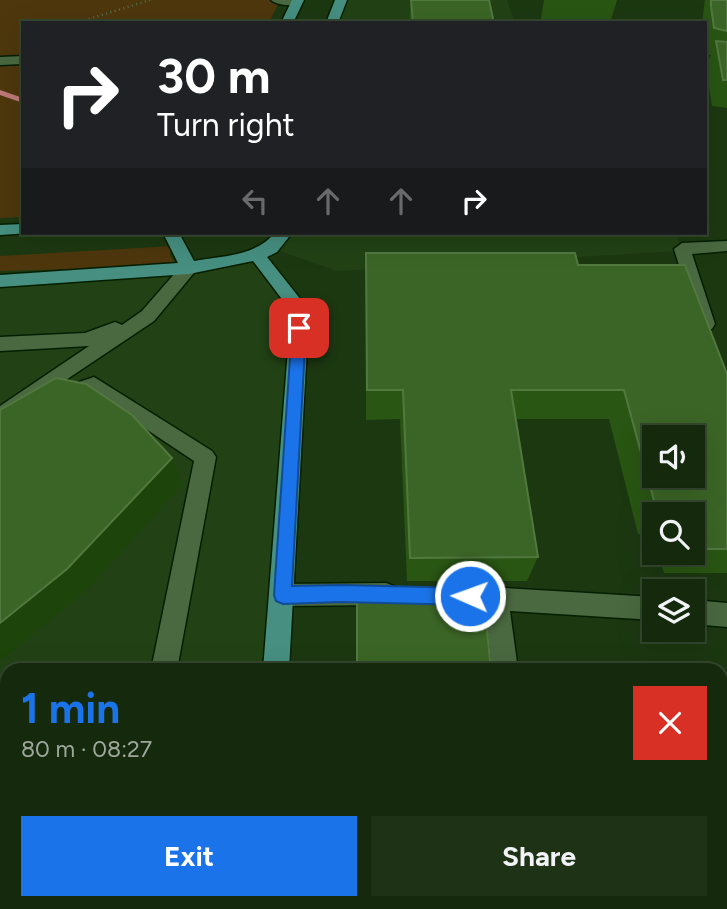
<!DOCTYPE html>
<meta charset="utf-8">
<style>
:root{--surface:#152a0d;--page:#1e3216;--text:#f1f3f6;--muted:#9da79d;--line:#34462e;--accent:#1a73e8}
body{margin:0;font-family:Figtree,sans-serif;background:var(--page);color:var(--text);height:100vh;display:flex;flex-direction:column;font-size:26px;white-space:nowrap}
*{box-sizing:border-box;margin:0}
p{font-size:23px;color:var(--muted)}
.icon{flex:none;width:38px;height:38px;fill:none;stroke:currentColor;stroke-width:2;stroke-linecap:round;stroke-linejoin:round}
.map{position:relative;flex:1;overflow:hidden}
.details{position:absolute;left:0px;top:663px;width:728px;height:247px;display:flex;flex-direction:column;background:var(--surface);border-radius:21px 21px 0 0;box-shadow:0 7px 28px #0002,0 0 0 2px var(--line)}
.details>*{flex:none}
.guide{position:absolute;left:21px;top:21px;width:686px;height:214px;border-radius:0px;box-shadow:0 7px 28px #0002,0 0 0 2px var(--line);background:#202124;color:#fff;overflow:hidden}
.controls{position:absolute;left:642px;top:425px;display:grid;gap:14px}
.controls a{display:grid;place-items:center;width:63px;height:63px;border-radius:0px;background:var(--surface);box-shadow:0 7px 28px #0002,0 0 0 2px var(--line);font-size:35px}
.pin{position:absolute;display:grid;place-items:center;width:60px;height:60px;color:#fff;margin:-30px;border-radius:14px;box-shadow:0 4px 10px #0006}
.me{position:absolute;width:77px;margin:-38px;rotate:272deg;stroke-linejoin:round;filter:drop-shadow(0 0 5px #0008)}
.turn{display:flex;align-items:center;gap:24px;height:147px;padding:0 21px;font-size:32px}
.turn .icon{width:91px;height:91px;stroke-width:2.5}
.turn b{display:block;font-size:49px;line-height:60px}
.lanes{display:flex;align-items:center;height:66px;padding:0 21px;background:#0003;justify-content:center;gap:35px;direction:ltr}
.lanes .off{opacity:.35}
.round{display:grid;place-items:center;flex:none;width:74px;height:74px;border-radius:0px;background:var(--page)}
.head{display:flex;align-items:center;justify-content:space-between;height:119px;padding:0 21px}
h1{font-size:42px;font-weight:700;line-height:52px;color:var(--accent)}
.button{display:flex;gap:14px;margin-top:auto;padding:14px 21px}
.button a{flex:1;height:80px;border-radius:0px;background:var(--accent);color:#fff;font-size:28px;font-weight:700;line-height:80px;text-align:center}
.button a+a{background:var(--page);color:var(--text)}
.map>svg:first-child{display:block}
.built{fill:#224215}
.green{fill:#4e370d}
.lines{fill:none;stroke-linecap:round;stroke-linejoin:round}
.stream{fill:#bd7978;fill-rule:evenodd}
.minor-casing{stroke:#041f00;stroke-width:3}
.major-casing{stroke:#041f00;stroke-width:3}
.path{stroke:#58704e;stroke-width:2.5;stroke-dasharray:1 3.5;stroke-linecap:butt}
.minor{fill:#4a6940;fill-rule:evenodd}
.major{fill:#468f81;fill-rule:evenodd}
.wall{fill:#295613}
.shaded-wall{fill:#1d440a}
.building{fill:#3b6526;stroke:#527840;stroke-width:2;fill-rule:evenodd}
.route{fill:#1a73e8;stroke:#114b97;stroke-width:2}
</style>
<div class="map">
<svg width="727" height="909" viewBox="0 0 727 909">
<rect width="100%" height="100%" fill="#1c3811"/>
<path class="built" d="M341,0H507L515,23H332Z
M284,233H676L682,251L337,271L271,248Z
M257,255L300,310L283,595L272,670H7V903H238L237,909H0V281L189,268Z"/>
<path class="green" d="M0,0H280L269,23H23V217L0,218Z
M173,246L170,255L177,266L0,271V256Z"/>
<g class="lines">
<path class="stream" d="M0,90L23,98V103L0,95Z"/>
<defs>
<path id="minor" d="M271,0H302L303,1C296,7 278,6 271,0Z
M23,56V64L0,65V57Z
M727,241V251L692,254L715,324L712,329H700L697,324L674,249L682,243Z
M189,262L198,268L154,321L0,424V406L89,346L0,351V337L85,333L115,322L122,325L142,311L183,264Z
M94,377L212,451L216,457L177,670H151L194,461L92,393L62,403L55,400L52,395L55,390Z
M386,583L394,586L398,594L394,602L386,605L283,606L275,603L271,595L275,587L283,584Z
M456,585L654,597V620L510,611L518,670H492L485,609L456,607L448,604L444,596L448,588Z
M693,600L727,603V627L693,624Z
M104,903H134L133,909H103Z"/>
<path id="major" d="M292,0H304L293,23H281Z
M335,0H347L338,23H326Z
M23,224V233H29L0,235V225Z
M163,233H179L194,261C223,256 255,256 275,233H292L277,252L267,257L309,310L289,670H263L291,311L253,261L189,274L0,287V275L178,263Z
M241,903H271L270,909H240Z"/>
</defs>
<use href="#minor" class="minor-casing"/>
<use href="#major" class="major-casing"/>
<path class="path" d="M76,23L150,0"/>
<use href="#minor" class="minor"/>
<use href="#major" class="major"/>
</g>
<path class="wall" d="M411,0L494,23H409Z
M544,0H617L610,23H570L541,19Z
M705,0H727V108L712,106L706,67L711,55L705,54V23H702Z
M366,253L578,265L727,374V573H664L658,553H693V514H654V538L653,534H638L609,419H516L538,557L527,581H407L400,419L366,420Z
M522,903H721L727,909H523Z"/>
<path class="shaded-wall" d="M172,458L183,484L86,591L0,662V623Z"/>
<path class="building" d="M411,0H489L494,23H413Z
M711,0H727V31L714,28L711,6Z
M716,41L727,42V80H723Z
M366,253H575L578,265H685L727,374V549H693V514H675L673,508H656L624,390H511L538,557L410,558L403,390H367ZM654,438H693V476H654Z
M56,378L86,384L132,415L172,458L67,569L0,623V410Z
M357,588L483,591L491,670H357Z
M721,829H727V909H537V903H721Z"/>
<path class="route" d="M299,323L306,328L292,586L341,585L470,588L476,590L479,596L476,602L470,605L341,602L283,604L276,601L274,595L292,328Z"/>
</svg>
<div class="controls">
<a><svg class="icon" aria-label="sound" viewBox="0 0 24 24"><path d="M4 9h4l5-4v14l-5-4H4zM17 9q2 3 0 6"/></svg></a>
<a><svg class="icon" aria-label="search" viewBox="0 0 24 24"><circle cx="10" cy="10" r="6"/><path d="M15 15l6 6"/></svg></a>
<a><svg class="icon" aria-label="layers" viewBox="0 0 24 24"><path d="M12 4l9 5-9 5-9-5zM3 14l9 5 9-5"/></svg></a>
</div>
<div class="pin" style="left:299px;top:328px;background:#d93025"><svg class="icon" aria-label="arrive" viewBox="0 0 24 24"><path d="M6 21V4h12l-3 4 3 4H6"/></svg></div>
<svg class="me" style="left:470px;top:596px" viewBox="-20 -20 40 40"><circle r="17" fill="#1a73e8" stroke="#fff" stroke-width="3"/><path d="M0-11L8 9 0 5-8 9z" fill="#fff"/></svg>
<div class="guide">
<div class="turn"><svg class="icon" aria-label="right" viewBox="0 0 24 24"><path d="M7 20v-9h11M14 6l5 5-5 5"/></svg><div><b>30 m</b>Turn right</div></div>
<div class="lanes"><svg class="icon off" aria-label="left" viewBox="0 0 24 24"><path d="M17 20v-9H6M10 6l-5 5 5 5"/></svg><svg class="icon off" aria-label="ahead" viewBox="0 0 24 24"><path d="M12 20V5M6 11l6-6 6 6"/></svg><svg class="icon off" aria-label="ahead" viewBox="0 0 24 24"><path d="M12 20V5M6 11l6-6 6 6"/></svg><svg class="icon" aria-label="right" viewBox="0 0 24 24"><path d="M7 20v-9h11M14 6l5 5-5 5"/></svg></div>
</div>
<section class="details">
<div class="head"><div><h1>1 min</h1><p>80 m · 08:27</p></div><a class="round" style="background:#d93025;color:#fff"><svg class="icon" aria-label="close" viewBox="0 0 24 24"><path d="M6 6l12 12M18 6L6 18"/></svg></a></div>
<div class="button"><a>Exit</a><a>Share</a></div>
</section>
</div>
